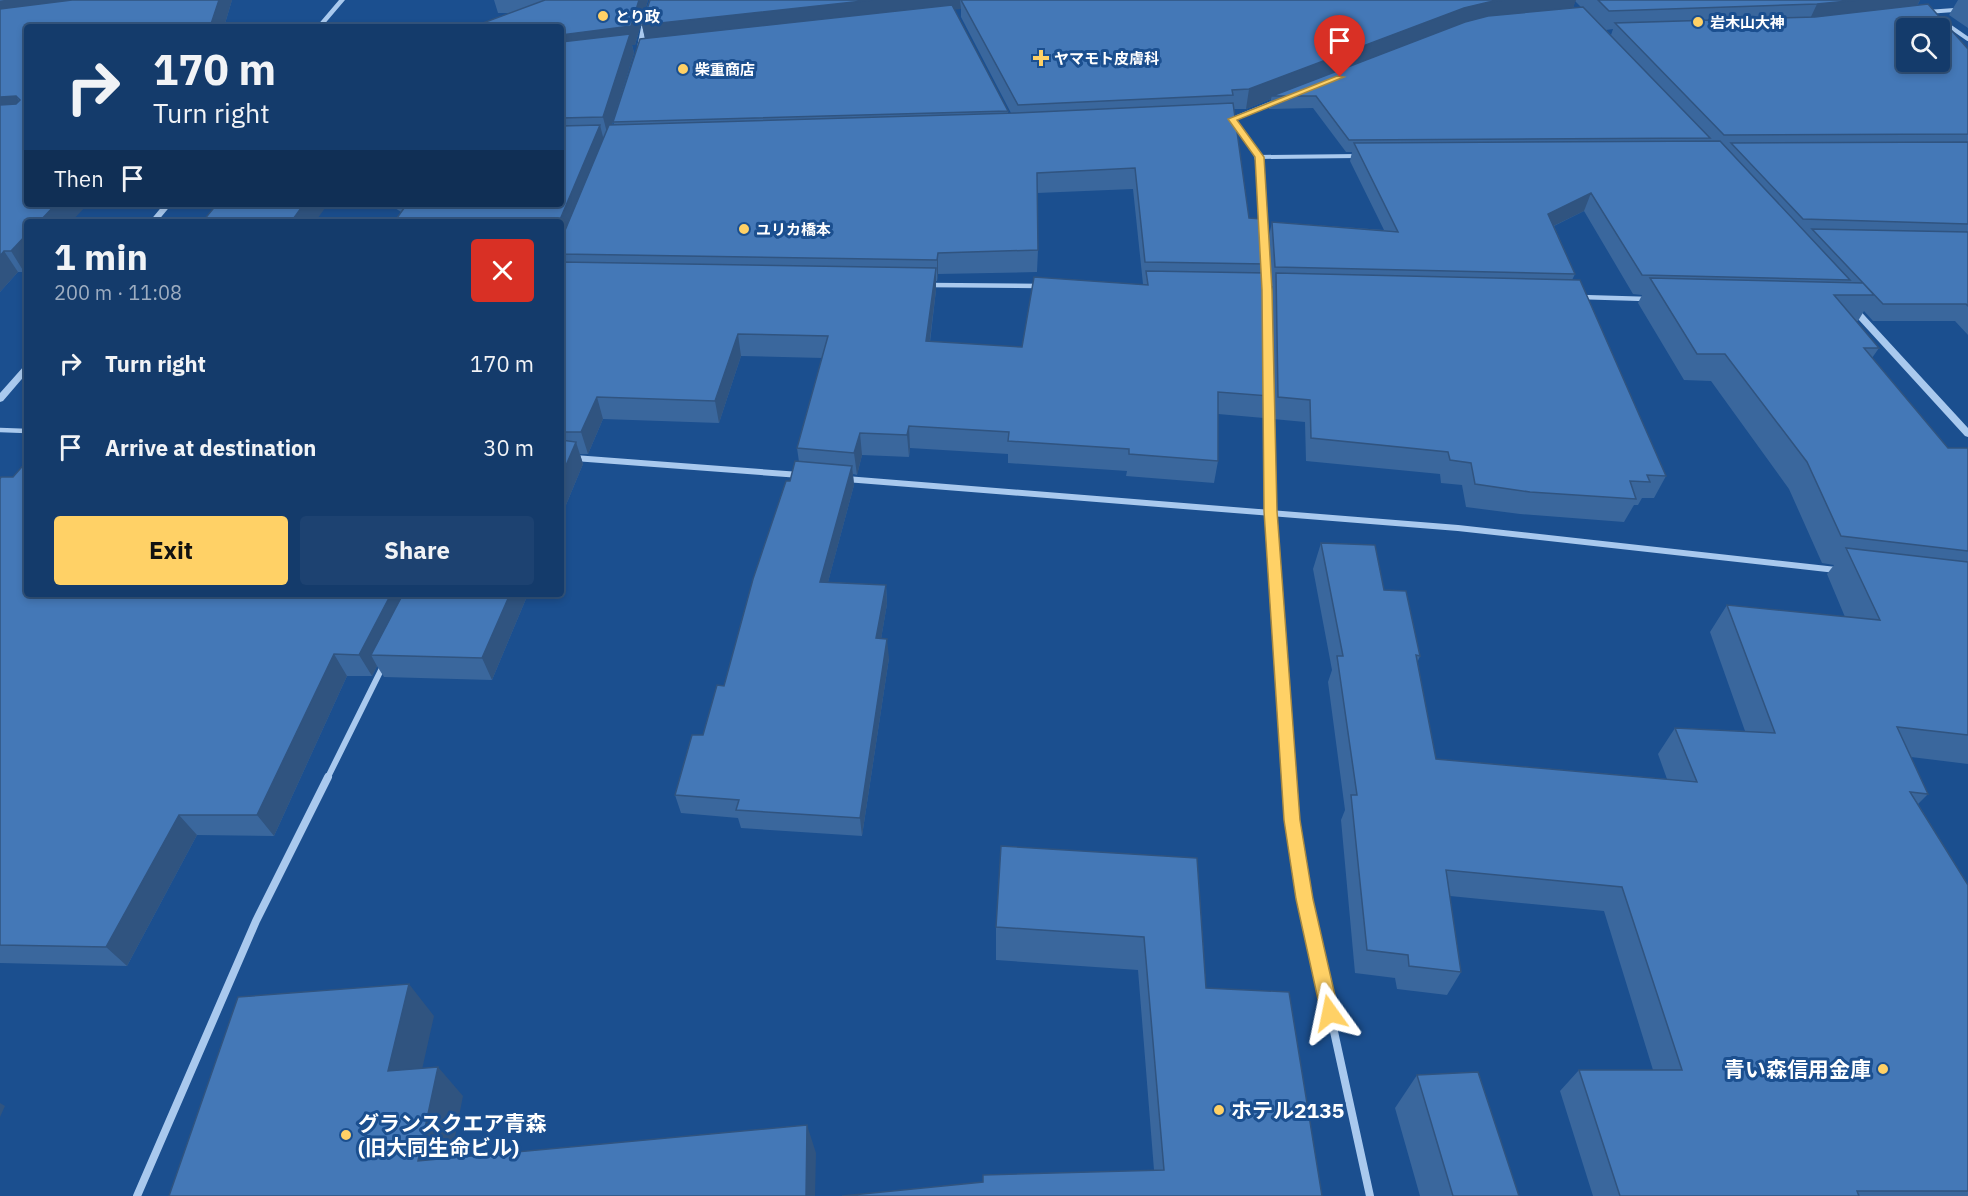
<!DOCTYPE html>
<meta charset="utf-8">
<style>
:root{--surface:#143b6b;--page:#1d4271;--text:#f1f3f6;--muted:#9dadc1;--line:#33557e;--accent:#ffd166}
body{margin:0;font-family:"IBM Plex Sans","Noto Sans JP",sans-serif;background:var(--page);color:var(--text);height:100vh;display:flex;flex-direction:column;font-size:22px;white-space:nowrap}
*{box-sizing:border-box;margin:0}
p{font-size:20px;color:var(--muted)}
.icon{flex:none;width:33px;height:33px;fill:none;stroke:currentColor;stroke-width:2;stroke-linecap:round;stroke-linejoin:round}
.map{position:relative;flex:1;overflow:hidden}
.side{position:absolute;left:24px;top:219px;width:540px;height:378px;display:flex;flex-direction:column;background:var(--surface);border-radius:6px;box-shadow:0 3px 9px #0003,0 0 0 2px var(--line)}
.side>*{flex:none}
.guide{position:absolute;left:24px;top:24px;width:540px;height:183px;border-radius:6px;box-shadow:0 3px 9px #0003,0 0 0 2px var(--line);background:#143b6b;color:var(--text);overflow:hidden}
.tools{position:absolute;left:1896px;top:18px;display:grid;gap:12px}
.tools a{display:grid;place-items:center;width:54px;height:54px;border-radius:6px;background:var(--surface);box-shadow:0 3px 9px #0003,0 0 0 2px var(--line);font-size:30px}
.pin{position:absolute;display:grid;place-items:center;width:51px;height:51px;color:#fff;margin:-62px -26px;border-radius:50% 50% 50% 0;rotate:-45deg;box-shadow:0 0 6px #0007}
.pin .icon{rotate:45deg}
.me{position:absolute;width:66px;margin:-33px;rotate:348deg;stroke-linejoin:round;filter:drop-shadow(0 0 4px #0008)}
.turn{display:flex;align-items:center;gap:21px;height:126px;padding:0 30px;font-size:27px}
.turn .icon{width:78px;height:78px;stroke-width:2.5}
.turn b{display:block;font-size:42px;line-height:51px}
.then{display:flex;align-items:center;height:57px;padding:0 30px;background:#0003;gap:12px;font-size:22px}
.round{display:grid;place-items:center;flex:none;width:63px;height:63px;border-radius:6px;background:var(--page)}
.summary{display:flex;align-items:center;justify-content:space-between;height:102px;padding:0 30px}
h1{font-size:36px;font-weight:800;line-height:45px}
.cta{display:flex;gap:12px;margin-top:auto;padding:12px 30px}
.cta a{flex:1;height:69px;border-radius:6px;background:var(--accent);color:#111;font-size:24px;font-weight:800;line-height:69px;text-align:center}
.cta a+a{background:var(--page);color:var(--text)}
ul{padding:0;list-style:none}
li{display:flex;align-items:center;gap:18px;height:84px;padding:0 30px}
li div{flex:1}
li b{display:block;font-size:22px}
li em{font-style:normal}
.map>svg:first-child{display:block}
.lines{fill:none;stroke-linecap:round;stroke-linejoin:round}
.minor-far3{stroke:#a9c9ee;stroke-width:4}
.minor-far2{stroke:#a9c9ee;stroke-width:4.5}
.minor-far1{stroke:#a9c9ee;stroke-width:6}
.minor{stroke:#a9c9ee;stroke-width:8}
.tertiary{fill:#a9c9ee;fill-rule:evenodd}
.wall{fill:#3a679d;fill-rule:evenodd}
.shaded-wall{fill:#305480}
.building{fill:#4478b7;stroke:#305480;stroke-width:1.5;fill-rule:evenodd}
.route{fill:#ffd166;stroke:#a68842;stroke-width:1.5}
.poi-dot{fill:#ffd166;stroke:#1b4f8f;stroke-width:2}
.labels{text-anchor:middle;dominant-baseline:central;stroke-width:6;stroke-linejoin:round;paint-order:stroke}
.far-poi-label{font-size:15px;font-weight:bold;fill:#fff;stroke:#1b4f8f;text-anchor:start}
.near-poi-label{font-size:21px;font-weight:bold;fill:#fff;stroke:#1b4f8f;text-anchor:start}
</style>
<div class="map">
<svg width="1968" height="1196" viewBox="0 0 1968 1196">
<rect width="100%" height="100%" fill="#1b4f8f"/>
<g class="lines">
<path class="minor-far3" d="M1927,12L1968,9
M1939,19L1968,39
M1230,119C1257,139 1260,167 1262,199
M1232,119L1277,101
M1259,157L1358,156"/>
<path class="minor-far2" d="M1262,197L1263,226
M1265,261L1268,322
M929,285L1039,286
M1580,297L1647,299
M1268,389L1269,453
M0,430L27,431"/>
<path class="minor-far1" d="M1269,452L1270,511L1289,779
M561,457L800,475
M846,479L1458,528L1836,570
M327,779L384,664"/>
<path class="minor" d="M1289,777L1292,820L1305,899L1370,1196
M137,1196L256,921L328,777"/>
<path class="tertiary" d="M339,0H345L322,27H316Z
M650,0H656L648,22L643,48L640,50L637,48L642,22Z
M164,204H172L157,222H149Z
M1848,304H1854L1968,428V437L1965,436L1848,308Z
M27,365V373L3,401L0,402V393L24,366Z"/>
</g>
<path class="wall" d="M0,0H232L224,27H27L24,272H18L0,292Z
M494,0H648L635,45H632L634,53L612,125L614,124L613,122L645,39L642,25L650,0H1920L1917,6L1968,49V335L1955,321H1873L1864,311L1858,321H1856L1879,348L1872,358L1948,448H1968V764L1911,757L1928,794L1918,804L1968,885V1196H1593L1560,1091L1579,1070H1653L1604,911L1450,896L1461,972L1447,995L1397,989L1395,978L1355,973L1341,820L1345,810L1328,682L1332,670L1313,569L1321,543L1384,590L1420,656L1417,663L1436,759L1667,779L1658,754L1675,728L1745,731L1710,632L1727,605L1845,617L1827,574L1834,565L1822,563L1789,489L1711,381L1684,380L1638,303L1642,295L1633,294L1584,211L1554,226L1575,274L1572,280L1666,476L1654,498H1642L1638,505H1634L1624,522L1520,514L1466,507L1462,485L1441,483L1440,474L1306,461L1305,422L1273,419L1272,295L1273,286H1271L1268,240L1272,222L1384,230L1350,161L1352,152H1346L1313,108L1269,109L1271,99L1246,109H1234L1249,218L1266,264L1265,273L1269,396L1264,418L1218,414V461L1214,483L1126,476L1127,471L1008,463V454L910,448L909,457L862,455L857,475L853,474L854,485L828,582L886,585L887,604L881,639L889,658L862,836L741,828L738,818L681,813L675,795L703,735L724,686L790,481L799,462L797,448L823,358L741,356L719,423L603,419L588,454H580L583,464L561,517V222L401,212L389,204H561V27L510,13H498ZM1575,1L1581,7L1573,8ZM954,9H961V17L1011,113H1008V111ZM1613,29L1611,35L1606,30ZM1133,189L1143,284H1145V285L1022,347L930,342L936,290V281H937L938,274L1037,272L1038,250L1037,193Z
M1958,0H1968V28L1949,15Z
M13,477L27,594H528L492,680L384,677L377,666L372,676H347L274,836L197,835L127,966L0,963V479Z
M1197,858L1206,988L1322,1196L1154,1170L1138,970L996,960V927Z
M1417,1075L1519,1196H1420L1395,1108Z"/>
<path class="shaded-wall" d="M4,0H162L0,20V1Z
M219,0H232L224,27H210Z
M639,0H648L635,45H632L634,53L608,137L603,117L561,55V35Z
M872,0H960L961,9L646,43L642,25Z
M1504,0H1576L1572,11L1272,96L1271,99L1246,109L1249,89L1464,8L1489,2Z
M1858,0H1920L1914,11L1808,23L1817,4Z
M16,96L27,115L0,118V97Z
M600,125L605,145L561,252V222H559Z
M1591,193L1584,211L1541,232L1548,214Z
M56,204H88L71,222H39Z
M304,204H328L315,222H291Z
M27,234V269L24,272L11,251Z
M4,251L18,272L0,292V256Z
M938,253V274L937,281V260Z
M936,268V290L927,363L926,341Z
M738,334L741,356L719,423L715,401Z
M597,397L603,419L588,454L581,432Z
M909,426L910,448L909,457L907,435Z
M860,433L862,455L857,475L854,453Z
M576,442L583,464L561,517V477Z
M852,466L854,485L823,601L820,582Z
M886,585L887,604L878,657L876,638Z
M391,594H414L371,655L377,666L372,676L359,655Z
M510,594H528L492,680L482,658Z
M887,639L889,658L862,836L860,818Z
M334,654L347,676L274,836L257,815Z
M179,815L197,835L127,966L106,947Z
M409,984L434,1016L415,1101L388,1071Z
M438,1067L463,1096L445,1188L418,1161Z
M0,1103L5,1106L0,1117Z
M807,1125L816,1153L815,1196H806Z"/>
<path class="building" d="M72,0H219L210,27H27V204H56L39,222H27V234L11,251H4L0,256V105L16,104L20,100L16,96L0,97V9Z
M545,0H639L631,26L561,35V27H472Z
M650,0H872L642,25Z
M961,0H1504L1489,2L1464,8L1249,89L1232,90L1233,95L1018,105Z
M1598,0H1858L1817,4L1609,11Z
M1928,4L1968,49V134L1724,135L1615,23L1815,17ZM1906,28H1940V62H1906Z
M952,5L1008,111L613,122L640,39Z
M1583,7L1710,138L1349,140L1316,96H1272L1465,22L1488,16Z
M630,34L603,117L561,118V42Z
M1233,103L1249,218L1263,219L1266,264L1145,262L1135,168L1037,173L1038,250L938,253L937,260L561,254V240L609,125L1016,113Z
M600,125L559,222H394L407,204H561V126Z
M1720,141L1850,280L1642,275L1591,193L1548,214L1575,274L1275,267L1272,222L1398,232L1354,143Z
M1968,142V224L1803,219L1731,143Z
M217,204H304L291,222H204L205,221H203Z
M1812,229L1968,232V306L1966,304H1883Z
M561,262L936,268L926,341L1022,347L1034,277L1148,285L1146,271L1267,273L1269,396L1218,392V461L1129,454V449L1008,441L1009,432L909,426L907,435L860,433L854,453L797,448L828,336L738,334L715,401L597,397L581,432H561Z
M1276,273L1580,280L1666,476L1647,475L1650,482L1630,481L1636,499L1530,492L1475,484L1471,463L1450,460L1448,452L1311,438L1310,400L1278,397Z
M1650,278L1863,283L1874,295H1834L1879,348H1864L1948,448H1968V551L1841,536L1807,462L1725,354H1697Z
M561,440L576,442L561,477Z
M27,461V594H391L359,655L334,654L257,815H179L106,947L0,945V479L1,477H13Z
M795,461L852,466L820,582L886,585L876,638L887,639L860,818L736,810L739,800L675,795L692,735H703L717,685L724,686L753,579L786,481H790Z
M1321,543L1375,545L1384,590L1406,591L1420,656L1416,655L1436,759L1697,782L1675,728L1775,733L1727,605L1880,620L1846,548L1968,562V735L1897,727L1928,794L1910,792L1968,885V1191H1857L1859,1196H1620L1579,1070H1682L1622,887L1446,870L1461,972L1409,966L1408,955L1367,950L1351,795H1357L1337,656H1343Z
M403,594H510L482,658L371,655Z
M1001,846L1197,858L1206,988L1289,992L1322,1196H842L983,1182V1175L1164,1170L1144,937L996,927Z
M409,984L388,1071L438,1067L418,1161L807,1125L806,1196H169L238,997Z
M1478,1072L1519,1196H1453L1417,1075Z"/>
<path class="route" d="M1337,76L1344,77L1237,120L1264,157L1272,290L1277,511L1300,820L1313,899L1339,1013L1336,1019L1330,1022L1324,1019L1321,1013L1296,899L1284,820L1264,511L1262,290L1255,157L1228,119Z"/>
<g class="poi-dot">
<circle cx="603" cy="16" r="6"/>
<circle cx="1698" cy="22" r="6"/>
<path d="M1038 49h6v6h6v6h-6v6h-6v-6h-6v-6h6z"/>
<circle cx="683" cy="69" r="6"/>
<circle cx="744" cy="229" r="6"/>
<circle cx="1883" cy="1069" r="6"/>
<circle cx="1219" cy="1110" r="6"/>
<circle cx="346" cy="1135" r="6"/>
</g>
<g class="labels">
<g class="far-poi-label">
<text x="615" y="16">とり政</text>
<text x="1710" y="22">岩木山大神</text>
<text x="1054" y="58">ヤマモト皮膚科</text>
<text x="695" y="69">柴重商店</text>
<text x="756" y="229">ユリカ橋本</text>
</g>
<g class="near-poi-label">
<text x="1871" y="1069" text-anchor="end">青い森信用金庫</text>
<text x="1231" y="1110">ホテル2135</text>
<text x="358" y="1123">グランスクエア青森<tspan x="358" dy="24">(旧大同生命ビル)</tspan></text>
</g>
</g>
</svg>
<div class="tools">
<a><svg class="icon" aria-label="search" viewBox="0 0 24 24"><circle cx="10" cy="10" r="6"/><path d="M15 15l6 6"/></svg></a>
</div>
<div class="pin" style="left:1340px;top:77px;background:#d93025"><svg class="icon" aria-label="arrive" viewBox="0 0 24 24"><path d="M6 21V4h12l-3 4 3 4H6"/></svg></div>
<svg class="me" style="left:1330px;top:1013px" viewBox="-20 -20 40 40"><path d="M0-17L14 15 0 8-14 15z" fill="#ffd166" stroke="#fff" stroke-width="4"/></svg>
<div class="guide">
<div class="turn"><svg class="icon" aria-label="right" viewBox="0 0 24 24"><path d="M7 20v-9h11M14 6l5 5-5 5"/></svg><div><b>170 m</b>Turn right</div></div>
<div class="then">Then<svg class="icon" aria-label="arrive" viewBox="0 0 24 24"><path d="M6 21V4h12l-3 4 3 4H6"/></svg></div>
</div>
<section class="side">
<div class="summary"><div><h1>1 min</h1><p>200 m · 11:08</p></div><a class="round" style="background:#d93025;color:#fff"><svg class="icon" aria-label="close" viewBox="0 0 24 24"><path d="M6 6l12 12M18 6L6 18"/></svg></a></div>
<ul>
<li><svg class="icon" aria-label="right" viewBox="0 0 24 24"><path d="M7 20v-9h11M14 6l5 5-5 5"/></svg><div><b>Turn right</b></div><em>170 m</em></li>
<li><svg class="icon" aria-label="arrive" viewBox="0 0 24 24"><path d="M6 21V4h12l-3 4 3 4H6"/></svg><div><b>Arrive at destination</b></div><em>30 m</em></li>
</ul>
<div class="cta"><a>Exit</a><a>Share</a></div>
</section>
</div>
